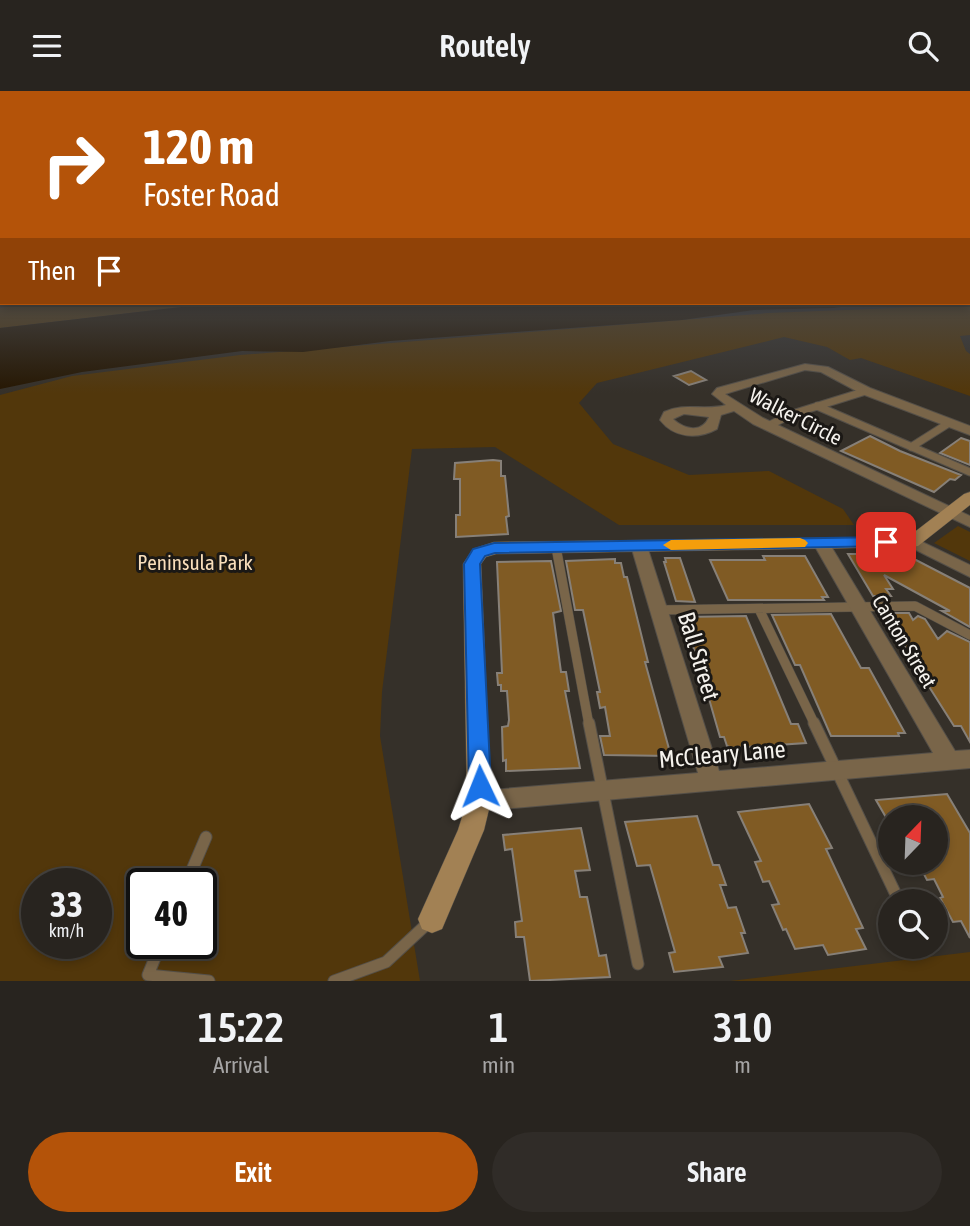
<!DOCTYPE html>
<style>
:root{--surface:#28241f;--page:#302c28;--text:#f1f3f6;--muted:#a5a4a4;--line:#44413d;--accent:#b45309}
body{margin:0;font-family:"Asap Condensed",sans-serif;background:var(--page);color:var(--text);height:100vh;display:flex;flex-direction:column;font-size:26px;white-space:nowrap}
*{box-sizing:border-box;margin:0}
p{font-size:23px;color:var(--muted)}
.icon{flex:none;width:38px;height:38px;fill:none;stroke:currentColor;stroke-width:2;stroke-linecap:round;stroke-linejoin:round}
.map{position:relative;height:890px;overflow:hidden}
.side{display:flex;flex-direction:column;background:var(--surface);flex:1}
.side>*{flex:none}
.hud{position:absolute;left:0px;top:0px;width:971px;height:214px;box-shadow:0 4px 10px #0003,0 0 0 2px var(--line);background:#b45309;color:#fff;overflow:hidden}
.needle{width:46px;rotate:23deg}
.buttons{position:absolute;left:878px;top:714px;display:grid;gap:14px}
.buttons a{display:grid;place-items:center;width:70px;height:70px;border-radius:50%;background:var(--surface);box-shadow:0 4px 10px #0003,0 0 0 2px var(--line);font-size:35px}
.speed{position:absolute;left:21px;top:777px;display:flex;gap:14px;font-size:35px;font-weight:700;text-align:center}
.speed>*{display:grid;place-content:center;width:91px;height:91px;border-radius:50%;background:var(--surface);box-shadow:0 4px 10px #0003,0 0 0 2px var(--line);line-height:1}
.speed small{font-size:18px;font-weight:400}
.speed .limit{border:4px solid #111;border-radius:10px;background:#fff;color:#111}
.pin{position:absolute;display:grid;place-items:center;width:60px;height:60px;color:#fff;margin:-30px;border-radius:14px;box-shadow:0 4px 10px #0006}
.me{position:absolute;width:77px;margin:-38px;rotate:358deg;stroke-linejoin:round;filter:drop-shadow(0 0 5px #0008)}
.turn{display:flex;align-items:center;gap:24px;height:147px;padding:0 28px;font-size:32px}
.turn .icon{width:91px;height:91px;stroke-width:2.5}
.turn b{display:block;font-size:49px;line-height:60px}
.then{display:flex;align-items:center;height:66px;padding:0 28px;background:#0003;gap:14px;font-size:26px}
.eta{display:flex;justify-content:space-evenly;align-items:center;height:119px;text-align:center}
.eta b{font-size:42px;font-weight:600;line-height:49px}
.action{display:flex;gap:14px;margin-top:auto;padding:14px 28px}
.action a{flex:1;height:80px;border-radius:42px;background:var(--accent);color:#fff;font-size:28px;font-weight:600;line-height:80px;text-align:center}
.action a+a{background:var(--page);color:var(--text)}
header{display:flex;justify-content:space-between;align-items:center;height:91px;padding:0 28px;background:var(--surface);font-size:32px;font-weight:600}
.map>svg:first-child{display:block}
.green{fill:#52370b;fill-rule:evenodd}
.water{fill:#261702}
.building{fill:#805b24;stroke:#878078;stroke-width:2}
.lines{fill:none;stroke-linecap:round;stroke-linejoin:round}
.lane-far2-casing{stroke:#544f48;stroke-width:9}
.lane-far1-casing{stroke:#544f48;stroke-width:10}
.lane-casing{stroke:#544f48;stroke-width:13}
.street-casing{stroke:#544f48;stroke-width:2}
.secondary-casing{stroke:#544f48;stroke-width:1}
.lane-far2{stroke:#796549;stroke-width:7}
.lane-far1{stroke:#796549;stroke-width:9}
.lane{stroke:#796549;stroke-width:11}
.street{fill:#796549;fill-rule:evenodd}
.secondary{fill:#a28154;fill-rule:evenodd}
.route{fill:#1a73e8;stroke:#114b97;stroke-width:2}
.slow{fill:#f59e0b}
.labels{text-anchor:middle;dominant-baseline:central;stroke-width:6;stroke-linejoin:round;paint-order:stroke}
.street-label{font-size:21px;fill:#f5f2ed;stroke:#1b1815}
.park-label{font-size:21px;fill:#f9debb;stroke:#1b1815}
.near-street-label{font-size:24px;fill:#f5f2ed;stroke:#1b1815}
</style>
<header><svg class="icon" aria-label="menu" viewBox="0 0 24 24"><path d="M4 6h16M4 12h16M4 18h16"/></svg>Routely<svg class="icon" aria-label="search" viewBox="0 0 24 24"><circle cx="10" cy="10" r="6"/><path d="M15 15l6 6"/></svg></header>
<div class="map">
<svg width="970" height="890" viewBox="0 0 970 890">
<rect width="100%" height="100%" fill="#353029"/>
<path class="green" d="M35,212H216L0,237V217Z
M970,214V244L960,245L966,260L970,263V305L861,267L850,269L827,256L784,246L597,292L579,312L613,353L689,384L769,380L843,418L854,434H619L495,356L412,358L382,601L380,645L420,890H0V304L72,285L240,264L769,222ZM37,793H96V852H37ZM142,793H201V852H142Z
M958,435L970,441V470L934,452Z
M970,861V890H730Z"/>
<path class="water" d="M216,212H872L833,217L754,219L682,229L390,250L303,261L242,260L82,281L0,298V237Z"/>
<path class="building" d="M691,280L706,289L689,294L674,285Z
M870,345L900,360L961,384L955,389L950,388L934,401L841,360Z
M961,347L970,350V374L940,362Z
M493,369L501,370V385H505L509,425L506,426L508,443L456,446V424H460V388H454L455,372Z
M848,463H897L899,466L916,469L970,497V536L942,520H950L884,484L893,498H886L891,505H873Z
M763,465H805L828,506H822L824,509H728L710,469H765Z
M665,467H680L695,511L676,510L664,471H666Z
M615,468V472H621L624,486H627L648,571H645L671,665L604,664L600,645H610L605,616L600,617L597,601H600L583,519H575L566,470Z
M551,470L561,520L553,522L561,581H566L569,600H565L580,677L506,680V669L503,670L502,636L508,635L509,629L507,600H501V594H498L497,582H502L497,471Z
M892,522H909L913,529L918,525L925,528L938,548L947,540L970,551V651L961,635H954L921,583L890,530H897Z
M831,523L861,577H869L905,642H898L899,645H831L800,574H795L772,524Z
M746,525L791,633H798L806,652L732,657L727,655L724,646H720L697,566L682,526Z
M947,703L970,742V847L961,830L953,831L940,807L943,806L934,788L927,789L918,772H936V726L891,724V735L876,709Z
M809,713L832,757L826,758L863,837L856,838L866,858L828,864L823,854L795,858L786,838L783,839L772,814L779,813L769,790L763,791L755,771L761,770L738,721Z
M697,725L713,774H719L726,794H720L728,817L736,816L745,842H741L748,862L719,866L723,876L674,881L669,862L675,861L650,774L637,775L625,731Z
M581,737L590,779L575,780L580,806H587L599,865L606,864L610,886L530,890L524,846H516L515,831L522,830L512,758L505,759L503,744Z"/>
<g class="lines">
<defs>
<path id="lane-far2" d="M817,315L970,381
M768,335L792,323L866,300
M911,356L949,332"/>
<path id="lane-far1" d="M556,456L589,634
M759,518L815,634
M659,519L915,515L970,544"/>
<path id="lane" d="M589,632L638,873
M814,632L899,810
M186,793L206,746
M161,852L148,884L209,890
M334,890L386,871L428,832"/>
<path id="street" d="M805,273L828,276L870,297L970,335V344L862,303L821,281L805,279L725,303L763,327L970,425V436L753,333L734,320L721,324L717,338C697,349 674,347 660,329L664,321C685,311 705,320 726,314L712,303L717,297ZM684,323L709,326C702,343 684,338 673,328Z
M912,446L970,474V486L906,454L904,451L906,448Z
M821,447L829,452L955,660L970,659V677L479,720L471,717L468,710L471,703L479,700L698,682L631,455L639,450L647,455L719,680L933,662L813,452Z"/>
<path id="secondary" d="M970,401V414L918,455L912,456L496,463L486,466L481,473L491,710L484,739L442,838L432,842L422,838L418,828L458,739L467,710L463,473L473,458L494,451L908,446L964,403Z"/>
</defs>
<use href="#lane-far2" class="lane-far2-casing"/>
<use href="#lane-far1" class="lane-far1-casing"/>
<use href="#lane" class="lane-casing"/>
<use href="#street" class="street-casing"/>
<use href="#secondary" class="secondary-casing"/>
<use href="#lane-far2" class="lane-far2"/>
<use href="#lane-far1" class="lane-far1"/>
<use href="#lane" class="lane"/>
<use href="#street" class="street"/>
<use href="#secondary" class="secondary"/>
</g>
<linearGradient id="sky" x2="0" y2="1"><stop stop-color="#1d1a17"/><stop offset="0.59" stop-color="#4b4e54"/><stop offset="1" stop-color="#4b4e54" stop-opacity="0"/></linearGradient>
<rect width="970" height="302" fill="url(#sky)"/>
<path class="route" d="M886,446L894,451L892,455L495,462L485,465L480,473L491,695L488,701L480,704L472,701L469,695L464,473L473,458L494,452Z"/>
<path class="slow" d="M800,447L805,449L808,452L805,456L671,459L663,454L671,449Z"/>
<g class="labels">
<g class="street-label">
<text transform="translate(796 325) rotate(27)">Walker Circle</text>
<text transform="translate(905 550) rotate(59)">Canton Street</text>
</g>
<g class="park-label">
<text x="195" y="471">Peninsula Park</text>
</g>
<g class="near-street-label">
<text transform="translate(699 565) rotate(73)">Ball Street</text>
<text transform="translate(722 663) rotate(-5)">McCleary Lane</text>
</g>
</g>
</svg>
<div class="buttons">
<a><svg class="needle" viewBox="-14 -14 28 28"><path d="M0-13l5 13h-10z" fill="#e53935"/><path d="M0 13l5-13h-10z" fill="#a5a4a4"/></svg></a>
<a><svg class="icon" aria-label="search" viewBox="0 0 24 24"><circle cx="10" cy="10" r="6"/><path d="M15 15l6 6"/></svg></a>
</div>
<div class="speed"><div>33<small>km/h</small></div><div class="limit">40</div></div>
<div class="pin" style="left:886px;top:451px;background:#d93025"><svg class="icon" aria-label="arrive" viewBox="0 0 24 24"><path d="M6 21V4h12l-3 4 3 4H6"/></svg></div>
<svg class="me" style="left:480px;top:695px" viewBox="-20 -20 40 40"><path d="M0-17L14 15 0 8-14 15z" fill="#1a73e8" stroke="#fff" stroke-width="4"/></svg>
<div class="hud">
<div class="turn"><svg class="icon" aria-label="right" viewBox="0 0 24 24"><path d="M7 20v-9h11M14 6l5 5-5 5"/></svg><div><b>120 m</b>Foster Road</div></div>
<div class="then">Then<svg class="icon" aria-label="arrive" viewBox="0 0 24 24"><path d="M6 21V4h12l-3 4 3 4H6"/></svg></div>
</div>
</div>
<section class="side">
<div class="eta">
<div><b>15:22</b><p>Arrival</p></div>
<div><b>1</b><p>min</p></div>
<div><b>310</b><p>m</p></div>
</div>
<div class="action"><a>Exit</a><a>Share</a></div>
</section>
